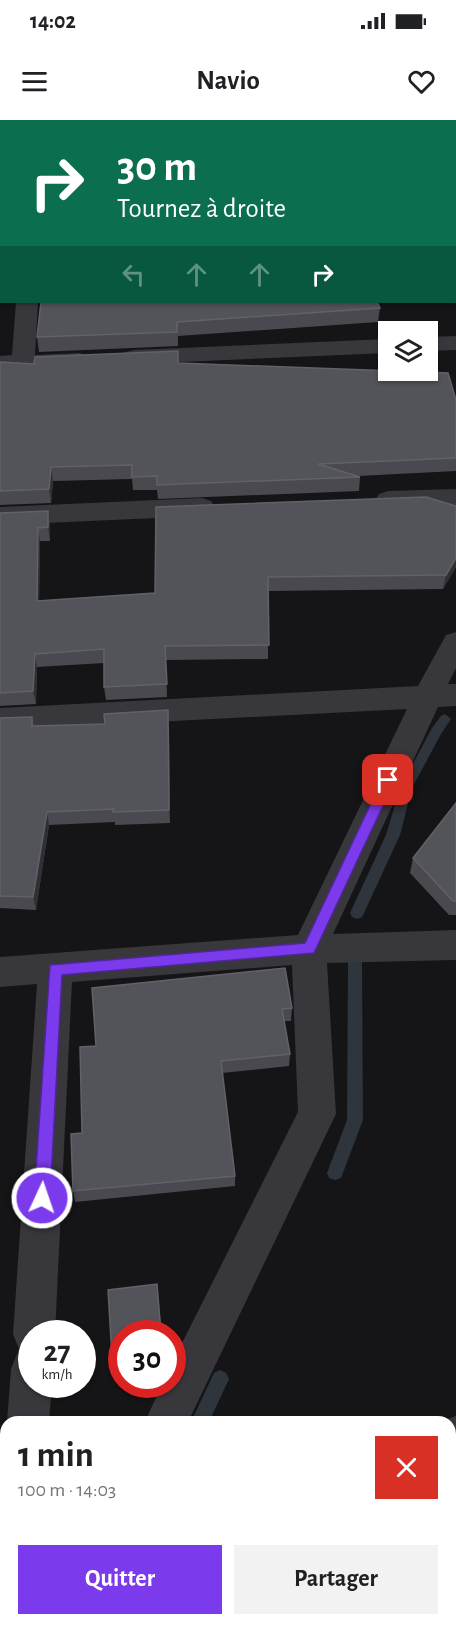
<!DOCTYPE html>
<html lang="fr">
<meta charset="utf-8">
<style>
:root{--surface:#fff;--page:#f2f2f2;--text:#202124;--muted:#757577;--accent:#7c3aed}
body{margin:0;font-family:"Alegreya Sans",sans-serif;background:var(--page);color:var(--text);height:100vh;display:flex;flex-direction:column;font-size:22px;white-space:nowrap}
*{box-sizing:border-box;margin:0}
p{font-size:20px;color:var(--muted)}
.icon{flex:none;width:33px;height:33px;fill:none;stroke:currentColor;stroke-width:2;stroke-linecap:round;stroke-linejoin:round}
.map{position:relative;flex:1;overflow:hidden}
.side{position:absolute;left:0px;top:1296px;width:456px;height:210px;display:flex;flex-direction:column;background:var(--surface);border-radius:18px 18px 0 0;box-shadow:0 2px 4px #0004}
.side>*{flex:none}
.hud{position:absolute;left:0px;top:0px;width:456px;height:183px;box-shadow:0 2px 4px #0004;background:#0b6e4f;color:#fff;overflow:hidden}
.tools{position:absolute;left:378px;top:201px;display:grid;gap:12px}
.tools a{display:grid;place-items:center;width:60px;height:60px;border-radius:0px;background:var(--surface);box-shadow:0 2px 4px #0004;font-size:30px}
.speed{position:absolute;left:18px;top:1200px;display:flex;gap:12px;font-size:30px;font-weight:700;text-align:center}
.speed>*{display:grid;place-content:center;width:78px;height:78px;border-radius:50%;background:var(--surface);box-shadow:0 2px 4px #0004;line-height:1}
.speed small{font-size:15px;font-weight:400}
.speed .limit{border:9px solid #d22;background:#fff;color:#111}
.pin{position:absolute;display:grid;place-items:center;width:51px;height:51px;color:#fff;margin:-26px;border-radius:12px;box-shadow:0 3px 9px #0006}
.me{position:absolute;width:66px;margin:-33px;rotate:3deg;stroke-linejoin:round;filter:drop-shadow(0 0 4px #0008)}
.turn{display:flex;align-items:center;gap:21px;height:126px;padding:0 18px;font-size:27px}
.turn .icon{width:78px;height:78px;stroke-width:2.5}
.turn b{display:block;font-size:42px;line-height:51px}
.lanes{display:flex;align-items:center;height:57px;padding:0 18px;background:#0003;justify-content:center;gap:30px;direction:ltr}
.lanes .off{opacity:.35}
.round{display:grid;place-items:center;flex:none;width:63px;height:63px;border-radius:0px;background:var(--page)}
.summary{display:flex;align-items:center;justify-content:space-between;height:102px;padding:0 18px}
h1{font-size:36px;font-weight:700;line-height:45px}
.action{display:flex;gap:12px;margin-top:auto;padding:12px 18px}
.action a{flex:1;height:69px;border-radius:0px;background:var(--accent);color:#fff;font-size:24px;font-weight:700;line-height:69px;text-align:center}
.action a+a{background:var(--page);color:var(--text)}
.status{display:flex;justify-content:space-between;align-items:center;height:42px;padding:0 30px;background:var(--surface);direction:ltr}
.status svg{height:16px;fill:currentColor}
header{display:flex;justify-content:space-between;align-items:center;height:78px;padding:0 18px;background:var(--surface);font-size:27px;font-weight:700}
.map>svg:first-child{display:block}
.lines{fill:none;stroke-linecap:round;stroke-linejoin:round}
.stream{fill:#2e353c;fill-rule:evenodd}
.minor{fill:#37373c;fill-rule:evenodd}
.wall{fill:#49494f}
.shaded-wall{fill:#303034}
.building{fill:#53545a;stroke:#616268;stroke-width:1.5}
.route{fill:#7c3aed;stroke:#51269a;stroke-width:1.5}
</style>
<div class="status"><b>14:02</b><svg viewBox="0 0 49 12"><path d="M0 12V9h3v3zM5 12V6h3v6zM10 12V3h3v9zM15 12V0h3v12zM26 1h20v11H26zM47 4h2v5h-2z"/></svg></div>
<header><svg class="icon" aria-label="menu" viewBox="0 0 24 24"><path d="M4 6h16M4 12h16M4 18h16"/></svg>Navio<svg class="icon" aria-label="heart" viewBox="0 0 24 24"><path d="M12 20l-8-8c-3-5 5-10 8-4 3-6 11-1 8 4z"/></svg></header>
<div class="map">
<svg width="456" height="1506" viewBox="0 0 456 1506">
<rect width="100%" height="100%" fill="#151517"/>
<g class="lines">
<path class="stream" d="M445,594L451,599L441,614L412,668L400,715L364,793L362,797L357,799L352,797L350,793L386,715L400,668L432,608L441,596Z
M355,834L360,836L362,840L363,1000L341,1058L335,1060L329,1058L327,1053L347,1000L348,840L350,836Z
M220,1250L226,1253L229,1259L209,1302H191L214,1253Z
M84,1500H105L103,1506H81Z"/>
<path class="minor" d="M41,0H62L63,2H42Z
M389,0H410L411,2H390Z
M454,74H456L454,87Z
M0,109H2V121H0Z
M16,182H38L35,235L79,233L87,235L91,240L87,245L0,250V236L12,235Z
M456,216V230L428,231V217Z
M388,219V233L134,244L126,242L122,237L126,232L134,230Z
M456,369V387L388,389L379,386L375,380L379,374L388,371Z
M202,378L211,381L215,387L211,393L202,396L0,405V387Z
M456,512V548L448,564H456V586L438,587L333,814L456,810V840L327,843L336,994L188,1302H145L162,1264H172V1243L298,992L292,845L72,862L55,1214H32V1264H52L49,1302H7L11,1249L17,1234L25,1231L19,1229L13,1214L37,864L0,867V837L298,815L407,589L0,610V588L418,566L446,515Z
M456,1296V1340L450,1341V1302H439Z
M6,1480V1500H36L34,1506H0V1482Z"/>
</g>
<path class="wall" d="M41,182L380,188L378,202L178,216V226L39,232L37,217Z
M0,242L34,244L178,243L456,280V351L358,356L360,357L359,371L158,379L157,370H133L132,359L53,361L51,383L0,385Z
M456,386V447L443,469L268,471V539L166,540L167,577L106,580L104,567V543L37,547L36,584L0,586V393L48,391L50,405V421H40L39,481L155,473Z
M32,597L34,606L169,604L170,703L115,705V702L49,705L36,790L0,788V598Z
M456,683V795H449L410,753L413,738Z
M92,868L292,888L291,901H284L290,934L289,946L222,953L235,1056V1066L75,1082L73,1071L96,926Z
M157,1164L162,1214H122V1259L115,1260L113,1253L108,1170Z
M355,1500H425L426,1506H356Z"/>
<path class="shaded-wall" d="M456,36V49H454V37Z
M51,347L53,361L51,383L49,369Z
M48,391L50,405V421L48,407Z
M38,408L40,421L39,494L37,481Z
M456,438V447L443,469L446,455Z
M35,534L37,547L36,584L33,571Z
M168,590L169,604L170,703L169,690Z
M47,692L49,705L36,790L33,777Z"/>
<path class="building" d="M376,0H397L400,2H373Z
M454,27H456V36L454,37Z
M41,182H377L380,188L177,202V212L37,217Z
M178,231V243L448,253L456,280V338L318,344L360,357L157,365V356L132,357V345L51,347L49,369L0,371V242L34,244L35,237Z
M426,377L456,386V438L446,455L268,457L269,525L165,526L167,564L104,567V529L35,534L33,571L0,573V393L48,391V407L38,408L37,481L155,473L156,387Z
M168,590L169,690L113,692L114,689L47,692L33,777L0,776V598L32,597V606L105,604L104,594Z
M456,683V781H453L413,738Z
M285,848L292,888L282,889L290,934L221,941L235,1056L73,1071L71,1014L82,1013L80,927L96,926L92,868Z
M157,1164L161,1214H122V1252L113,1253L108,1170Z
M358,1500H425L426,1506H359Z"/>
<path class="route" d="M388,655L395,660L314,833L62,855L50,1078L48,1083L42,1086L36,1083L34,1078L50,845L305,823L382,660Z"/>
</svg>
<div class="tools">
<a><svg class="icon" aria-label="layers" viewBox="0 0 24 24"><path d="M12 4l9 5-9 5-9-5zM3 14l9 5 9-5"/></svg></a>
</div>
<div class="speed"><div>27<small>km/h</small></div><div class="limit">30</div></div>
<div class="pin" style="left:388px;top:660px;background:#d93025"><svg class="icon" aria-label="arrive" viewBox="0 0 24 24"><path d="M6 21V4h12l-3 4 3 4H6"/></svg></div>
<svg class="me" style="left:42px;top:1078px" viewBox="-20 -20 40 40"><circle r="17" fill="#7c3aed" stroke="#fff" stroke-width="3"/><path d="M0-11L8 9 0 5-8 9z" fill="#fff"/></svg>
<div class="hud">
<div class="turn"><svg class="icon" aria-label="right" viewBox="0 0 24 24"><path d="M7 20v-9h11M14 6l5 5-5 5"/></svg><div><b>30 m</b>Tournez à droite</div></div>
<div class="lanes"><svg class="icon off" aria-label="left" viewBox="0 0 24 24"><path d="M17 20v-9H6M10 6l-5 5 5 5"/></svg><svg class="icon off" aria-label="ahead" viewBox="0 0 24 24"><path d="M12 20V5M6 11l6-6 6 6"/></svg><svg class="icon off" aria-label="ahead" viewBox="0 0 24 24"><path d="M12 20V5M6 11l6-6 6 6"/></svg><svg class="icon" aria-label="right" viewBox="0 0 24 24"><path d="M7 20v-9h11M14 6l5 5-5 5"/></svg></div>
</div>
<section class="side">
<div class="summary"><div><h1>1 min</h1><p>100 m · 14:03</p></div><a class="round" style="background:#d93025;color:#fff"><svg class="icon" aria-label="close" viewBox="0 0 24 24"><path d="M6 6l12 12M18 6L6 18"/></svg></a></div>
<div class="action"><a>Quitter</a><a>Partager</a></div>
</section>
</div>
